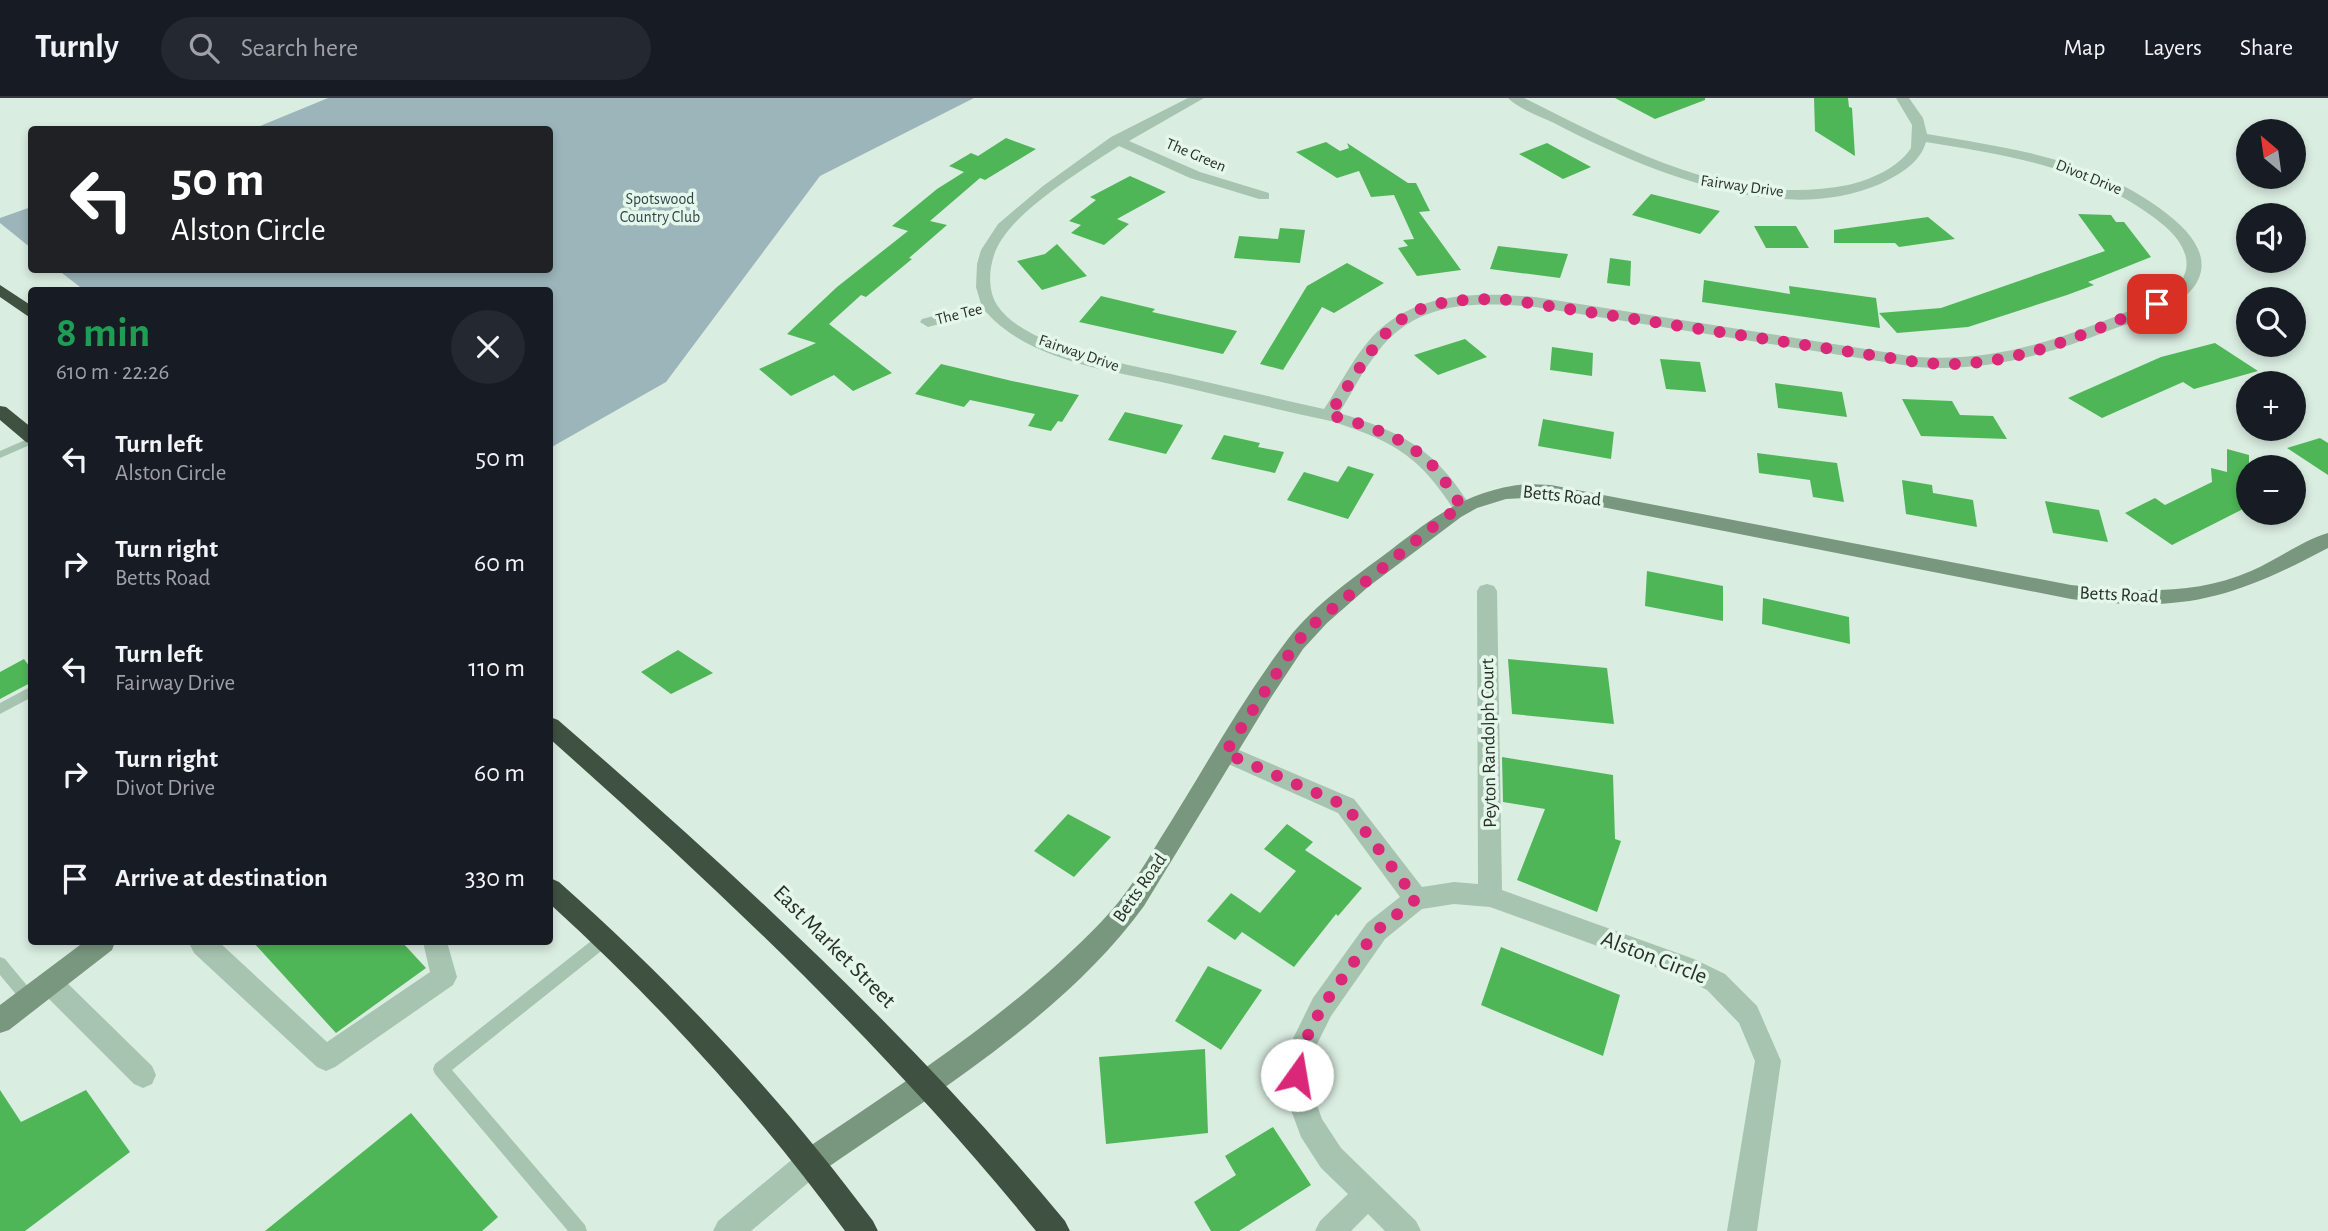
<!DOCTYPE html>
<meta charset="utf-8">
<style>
:root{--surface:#171b24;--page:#242831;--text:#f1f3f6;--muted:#9ea1a6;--line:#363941}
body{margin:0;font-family:"Alegreya Sans",sans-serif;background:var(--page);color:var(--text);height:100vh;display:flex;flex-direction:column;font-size:26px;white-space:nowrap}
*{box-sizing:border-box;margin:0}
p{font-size:23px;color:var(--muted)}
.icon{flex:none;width:38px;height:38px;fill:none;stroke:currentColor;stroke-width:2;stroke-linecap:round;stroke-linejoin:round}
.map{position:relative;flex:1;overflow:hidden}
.drawer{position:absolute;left:28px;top:189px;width:525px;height:658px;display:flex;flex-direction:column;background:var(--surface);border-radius:7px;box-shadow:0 4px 10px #0003}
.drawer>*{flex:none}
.banner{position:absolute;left:28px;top:28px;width:525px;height:147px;border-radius:7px;box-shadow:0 4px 10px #0003;background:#202124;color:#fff;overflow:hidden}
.needle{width:46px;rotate:331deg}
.tools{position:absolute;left:2236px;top:21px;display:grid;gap:14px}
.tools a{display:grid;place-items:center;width:70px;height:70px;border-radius:50%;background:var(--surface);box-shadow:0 4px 10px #0003;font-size:35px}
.pin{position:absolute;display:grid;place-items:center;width:60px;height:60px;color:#fff;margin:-30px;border-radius:14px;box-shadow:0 4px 10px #0006}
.me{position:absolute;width:77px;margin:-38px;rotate:13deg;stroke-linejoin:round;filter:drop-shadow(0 0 5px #0008)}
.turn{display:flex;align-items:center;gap:24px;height:147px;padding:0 28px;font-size:32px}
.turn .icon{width:91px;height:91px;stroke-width:2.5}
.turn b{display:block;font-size:49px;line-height:60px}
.round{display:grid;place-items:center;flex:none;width:74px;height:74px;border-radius:37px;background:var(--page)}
.headline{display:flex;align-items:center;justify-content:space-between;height:119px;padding:0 28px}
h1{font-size:42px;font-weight:700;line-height:52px;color:#1e9e55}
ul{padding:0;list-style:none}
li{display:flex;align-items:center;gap:21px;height:105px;padding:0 28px}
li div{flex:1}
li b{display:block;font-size:26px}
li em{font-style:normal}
header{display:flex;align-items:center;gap:42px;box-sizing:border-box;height:98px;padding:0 35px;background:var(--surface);border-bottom:2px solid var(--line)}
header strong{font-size:33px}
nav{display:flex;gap:38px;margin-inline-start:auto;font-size:24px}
.search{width:490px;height:63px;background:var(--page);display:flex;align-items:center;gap:18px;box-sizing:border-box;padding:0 24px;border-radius:38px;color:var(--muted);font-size:26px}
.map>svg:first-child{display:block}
.green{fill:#9cb5ba}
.building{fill:#4fb657}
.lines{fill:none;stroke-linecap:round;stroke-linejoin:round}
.lane{fill:#a7c4b0;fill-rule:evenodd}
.street{fill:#a7c4b0;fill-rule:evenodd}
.secondary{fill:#79977f;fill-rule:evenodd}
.highway{fill:#3f5141;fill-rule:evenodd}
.route{stroke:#db2777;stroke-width:12;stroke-dasharray:0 21.6}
.labels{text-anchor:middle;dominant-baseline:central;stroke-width:7;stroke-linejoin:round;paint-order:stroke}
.far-street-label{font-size:16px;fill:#273128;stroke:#e5f6eb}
.far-park-label{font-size:16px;fill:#2e464c;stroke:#e5f6eb}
.street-label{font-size:19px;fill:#273128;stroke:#e5f6eb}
.near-street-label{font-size:23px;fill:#273128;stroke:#e5f6eb}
</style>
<header>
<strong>Turnly</strong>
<div class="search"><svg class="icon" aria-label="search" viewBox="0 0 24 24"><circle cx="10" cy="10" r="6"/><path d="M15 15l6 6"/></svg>Search here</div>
<nav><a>Map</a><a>Layers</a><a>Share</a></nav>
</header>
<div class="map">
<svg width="2328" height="1133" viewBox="0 0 2328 1133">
<rect width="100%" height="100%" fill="#daede1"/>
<path class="green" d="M328,0H974L820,78L666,284L550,350V192H84L58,172H550V32L253,31Z
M31,109H32L31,150L0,125V120Z"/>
<path class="building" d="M1615,0H1705V2L1655,21Z
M1814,0H1848L1849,9L1852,10L1855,58L1815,33Z
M1006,40L1036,51L985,82L980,80L930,123L947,127L909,160L912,161L866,199L861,197L829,226L892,275L853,293L834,277L791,298L759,271L816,245L787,236L837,189L908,133L892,128L937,91L964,74L949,68L971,55L978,58Z
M1326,44L1340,53L1349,50L1347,45L1408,85H1416L1430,113L1419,114L1461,172L1417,178L1398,150L1408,148L1403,142L1414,141L1394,97L1371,99L1359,73L1337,80L1296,54Z
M1547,45L1591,69L1563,81L1519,56Z
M1130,78L1166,94L1117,121L1129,126L1104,147L1071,135L1081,127L1069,123L1096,102L1090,99Z
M1651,96L1720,113L1700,136L1632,117Z
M2078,116L2111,117L2116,124H2124L2151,159L2088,184L2094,187L2067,197L1968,229L1897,235L1879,215L1941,210L2105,153Z
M1928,119L1955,141L1899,149L1895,145H1834V132Z
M1754,128H1796L1809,150H1766Z
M1280,130L1305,132L1300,165L1234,160L1239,138L1278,141Z
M1057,146L1087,178L1042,192L1017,163L1045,156Z
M1498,148L1568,156L1560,180L1490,171Z
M1610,160L1631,163L1630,188L1607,185Z
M1347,165L1384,185L1334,215L1322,209L1283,272L1260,266L1307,188Z
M1704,182L1790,196L1789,188L1876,200L1880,230L1702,204Z
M1101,198L1155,211L1152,214L1237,233L1223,256L1079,224Z
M1465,241L1487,259L1438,277L1414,257Z
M2215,245L2258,273L2194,291L2183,284L2102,320L2068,300L2161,259Z
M1552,249L1593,255L1592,278L1550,272Z
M1660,261L1700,264L1706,294L1666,291Z
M941,266L1012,283L1079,297L1062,324L1058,323L1051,333L1028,328L1035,316L970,302L964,309L915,296Z
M1775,285L1842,294L1847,319L1778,310Z
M1902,301L1952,303L1960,317L1993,318L2007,341L1921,338Z
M1125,314L1183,327L1166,356L1108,342Z
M1543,321L1614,334L1611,361L1538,348Z
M1224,337L1260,345L1258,349L1284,354L1275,375L1211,361Z
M2320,340L2328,345V377L2287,350Z
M2227,351L2249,357V408L2172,447L2125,415L2155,400L2165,407L2212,384L2211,370L2227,374Z
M1757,355L1837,365L1844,404L1813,399L1810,382L1759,375Z
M1348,368L1374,376L1348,421L1287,402L1304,374L1338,384Z
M1902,382L1932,387L1933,395L1973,402L1977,429L1906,416Z
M2045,403L2099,412L2108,444L2053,435Z
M1647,473L1723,488V523L1645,508Z
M1763,500L1849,519L1850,546L1762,526Z
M678,552L713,575L671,596L641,574Z
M24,561L32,572V584L0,601V574Z
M1508,561L1607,570L1614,626L1512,616Z
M1502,659L1613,677L1615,741L1621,743L1597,814L1517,782L1545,711L1503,704Z
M1068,716L1111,739L1074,779L1034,753Z
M1287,726L1313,744L1305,752L1362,790L1338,818L1336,816L1294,869L1242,834L1235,842L1207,823L1231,795L1260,815L1296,773L1264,751Z
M253,844H402L426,870L336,935Z
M1501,849L1620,897L1603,958L1481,907Z
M1208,868L1262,892L1221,952L1175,923Z
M1205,951L1208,1035L1106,1046L1099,959Z
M0,992L21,1024L86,992L130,1054L25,1133H0Z
M411,1015L498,1119L482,1133H265Z
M1273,1029L1311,1087L1239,1133H1211L1194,1104L1236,1077L1225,1058Z"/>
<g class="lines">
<path class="lane" d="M32,339V346L0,360V353Z
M32,588V599L0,616V605Z
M605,834L610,836L612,841L610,846L452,972L585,1127L587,1133H568L435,976L433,971L435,966L600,836Z
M0,859L5,861L34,896L37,901L34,906L29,908L24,906L0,877Z"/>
<path class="street" d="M1188,0H1204L1129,43L1200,74L1269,95V101H1259L1190,80L1119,48C1085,70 1024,107 1002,141C990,158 985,188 997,207C1026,252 1139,268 1189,280C1234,290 1279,301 1324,311C1340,287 1353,260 1372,239C1415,193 1477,194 1535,199L1916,259C2010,265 2078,234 2162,199C2179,189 2191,176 2185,156C2179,138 2163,126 2149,116C2083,68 2005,57 1926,44C1920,65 1899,77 1880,86C1779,130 1645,72 1554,25C1539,18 1519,11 1508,0H1524C1625,50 1731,110 1848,87C1870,82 1898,70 1911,50L1912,27L1896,0H1909L1923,20L1927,36C2007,50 2090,60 2158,109C2173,120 2190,133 2198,151C2206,169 2200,186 2185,198C2165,215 2132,224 2108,233C2044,258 1984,274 1916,269L1535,209C1476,204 1416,202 1377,255C1362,273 1352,295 1339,315C1403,334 1436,352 1471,409L1469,413H1455C1418,357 1395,344 1331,323C1280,312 1229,300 1179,288C1115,273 1031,265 986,214L928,229L920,224L922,221L981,206L976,189L977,166L981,152L998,126L1043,88L1111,39Z
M1487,486L1494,488L1497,493L1502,792L1694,861L1725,876L1757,908L1781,963L1757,1133H1727L1755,963L1739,925L1707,892L1677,877L1490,809L1454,806L1422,811L1385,841L1331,918L1309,962L1312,993L1322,1021L1341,1050L1416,1123L1421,1133H1385L1368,1116L1351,1133H1315L1320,1123L1348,1096L1321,1070L1301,1039L1284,993L1283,961L1313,900L1367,825L1400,799L1338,715L1217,661L1214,655L1217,649L1225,646L1354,701L1422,789L1454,784L1478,786L1477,493L1480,488Z
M192,844H219L327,944L430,874L423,844H447L457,879L453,887L335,969L326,973L317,969L194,855L190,847Z
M50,873L59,877L152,968L156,977L152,986L143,990L134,986L41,893L37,885L41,877Z
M811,1050L821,1054L825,1064L821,1074L751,1133H713L718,1123L801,1054Z"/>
<path class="secondary" d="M1527,386L1551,387L2071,487C2131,494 2194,498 2251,473C2277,462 2301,443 2328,435V450C2230,502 2182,515 2071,501L1551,399L1506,401L1477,410L1461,419L1368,489L1327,525L1303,551L1270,601L1144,808C1066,916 930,999 821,1074L811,1078L801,1074L797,1064L801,1054C906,983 1014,915 1102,823C1125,799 1143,770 1160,741C1202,675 1240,604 1288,541C1316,505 1355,479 1392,451C1436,417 1469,392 1527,386Z
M84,844H115L112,852L9,932L0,935V907Z"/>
<path class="highway" d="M0,187L32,208V221L0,199Z
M0,308L6,309L32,330V346L26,344L0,322Z
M550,619L558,622C739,779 912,938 1065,1123L1070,1133H1036C890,953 723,795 550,641Z
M550,780L559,784C675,887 780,998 873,1123L878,1133H845C758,1014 659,905 550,806Z"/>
</g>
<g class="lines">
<path class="route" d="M1297,977L1296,961L1322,909L1376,833L1416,801L1346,708L1225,655L1297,544L1315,525L1445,419L1462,409C1452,395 1444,380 1433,368C1407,340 1365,326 1329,317C1387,230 1393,196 1510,202L1916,264C2004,275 2077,239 2157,206"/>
</g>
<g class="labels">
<g class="far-street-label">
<text transform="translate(1196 57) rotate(23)">The Green</text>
<text transform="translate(2089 79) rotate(22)">Divot Drive</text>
<text transform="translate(1742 88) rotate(8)">Fairway Drive</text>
<text transform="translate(959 216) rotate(-14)">The Tee</text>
<text transform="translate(1079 255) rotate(19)">Fairway Drive</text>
</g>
<g class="far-park-label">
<text x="660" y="101">Spotswood<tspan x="660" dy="18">Country Club</tspan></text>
</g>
<g class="street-label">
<text transform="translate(1562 398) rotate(6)">Betts Road</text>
<text transform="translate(2119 497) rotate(3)">Betts Road</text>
<text transform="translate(1489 645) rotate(-91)">Peyton Randolph Court</text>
<text transform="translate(1140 790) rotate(-55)">Betts Road</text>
</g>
<g class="near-street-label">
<text transform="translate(834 849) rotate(45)">East Market Street</text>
<text transform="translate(1654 860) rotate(21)">Alston Circle</text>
</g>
</g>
</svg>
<div class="tools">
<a><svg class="needle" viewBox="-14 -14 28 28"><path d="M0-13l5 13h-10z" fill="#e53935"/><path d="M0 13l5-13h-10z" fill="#9ea1a6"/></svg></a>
<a><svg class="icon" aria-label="sound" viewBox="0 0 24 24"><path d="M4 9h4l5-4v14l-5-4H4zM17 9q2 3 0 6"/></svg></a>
<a><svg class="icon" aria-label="search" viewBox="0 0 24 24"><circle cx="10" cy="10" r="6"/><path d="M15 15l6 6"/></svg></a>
<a>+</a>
<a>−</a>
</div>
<div class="pin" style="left:2157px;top:206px;background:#d93025"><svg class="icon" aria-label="arrive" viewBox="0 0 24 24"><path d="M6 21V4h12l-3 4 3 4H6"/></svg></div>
<svg class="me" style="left:1297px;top:977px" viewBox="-20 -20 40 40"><circle r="19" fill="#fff"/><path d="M0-13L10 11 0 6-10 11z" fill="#db2777"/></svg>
<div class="banner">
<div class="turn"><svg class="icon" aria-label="left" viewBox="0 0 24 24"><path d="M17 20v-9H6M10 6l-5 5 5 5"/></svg><div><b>50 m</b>Alston Circle</div></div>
</div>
<section class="drawer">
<div class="headline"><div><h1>8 min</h1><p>610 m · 22:26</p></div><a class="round"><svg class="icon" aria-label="close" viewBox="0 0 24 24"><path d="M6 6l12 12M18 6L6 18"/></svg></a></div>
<ul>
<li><svg class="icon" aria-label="left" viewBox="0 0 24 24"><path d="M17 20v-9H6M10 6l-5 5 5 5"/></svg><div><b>Turn left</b><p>Alston Circle</p></div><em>50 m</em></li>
<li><svg class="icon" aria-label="right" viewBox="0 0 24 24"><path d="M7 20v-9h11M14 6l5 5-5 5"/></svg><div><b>Turn right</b><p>Betts Road</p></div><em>60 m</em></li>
<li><svg class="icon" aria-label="left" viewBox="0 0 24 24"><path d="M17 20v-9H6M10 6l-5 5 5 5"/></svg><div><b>Turn left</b><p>Fairway Drive</p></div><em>110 m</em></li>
<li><svg class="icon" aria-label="right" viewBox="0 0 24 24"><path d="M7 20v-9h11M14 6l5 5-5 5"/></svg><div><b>Turn right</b><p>Divot Drive</p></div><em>60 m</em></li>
<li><svg class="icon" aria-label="arrive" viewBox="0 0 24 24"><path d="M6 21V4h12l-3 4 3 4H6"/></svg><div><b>Arrive at destination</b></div><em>330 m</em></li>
</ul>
</section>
</div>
